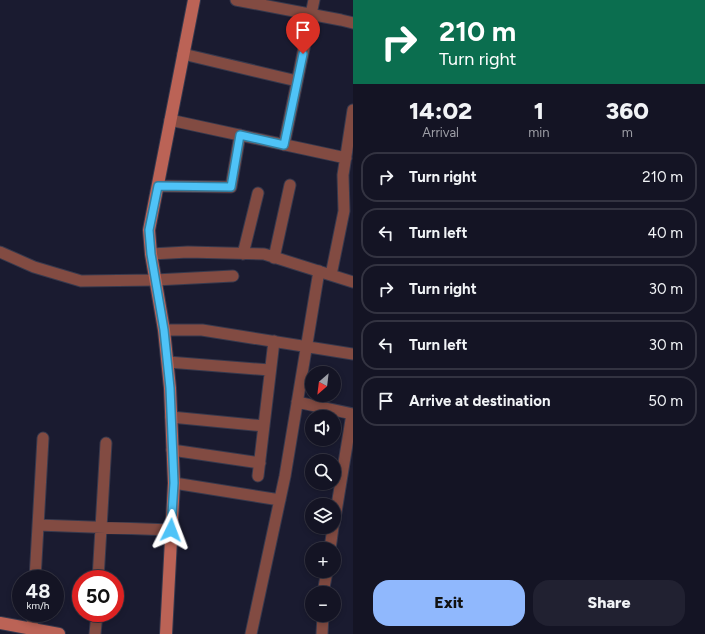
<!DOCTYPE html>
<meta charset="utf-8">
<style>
:root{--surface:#141424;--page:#212131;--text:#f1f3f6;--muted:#9d9ea6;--line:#333341;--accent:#90b8fd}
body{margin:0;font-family:Figtree,sans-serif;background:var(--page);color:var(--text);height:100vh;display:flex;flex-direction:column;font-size:15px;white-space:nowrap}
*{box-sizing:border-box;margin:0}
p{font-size:13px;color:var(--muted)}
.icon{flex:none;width:22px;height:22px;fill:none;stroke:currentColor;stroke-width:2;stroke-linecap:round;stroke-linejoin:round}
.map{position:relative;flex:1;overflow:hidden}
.sheet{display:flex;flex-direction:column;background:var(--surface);width:352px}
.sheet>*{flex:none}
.banner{background:#0b6e4f;color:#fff;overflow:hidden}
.needle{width:26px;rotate:208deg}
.buttons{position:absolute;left:305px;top:366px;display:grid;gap:8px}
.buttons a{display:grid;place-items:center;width:36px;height:36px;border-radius:50%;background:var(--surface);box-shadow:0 2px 6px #0003,0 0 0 1px var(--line);font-size:20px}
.speed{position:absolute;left:12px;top:570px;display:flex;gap:8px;font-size:20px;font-weight:700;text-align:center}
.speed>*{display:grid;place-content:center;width:52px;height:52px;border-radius:50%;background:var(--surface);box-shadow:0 2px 6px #0003,0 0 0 1px var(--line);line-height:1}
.speed small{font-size:10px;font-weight:400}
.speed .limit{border:6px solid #d22;background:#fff;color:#111}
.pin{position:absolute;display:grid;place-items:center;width:34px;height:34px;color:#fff;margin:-41px -17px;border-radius:50% 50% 50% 0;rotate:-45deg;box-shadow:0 0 4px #0007}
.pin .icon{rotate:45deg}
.me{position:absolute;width:44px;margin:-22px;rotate:3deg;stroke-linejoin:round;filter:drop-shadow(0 0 3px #0008)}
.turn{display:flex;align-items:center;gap:14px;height:84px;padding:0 20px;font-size:18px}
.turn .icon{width:52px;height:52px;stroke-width:2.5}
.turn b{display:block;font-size:28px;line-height:34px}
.eta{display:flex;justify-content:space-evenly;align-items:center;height:68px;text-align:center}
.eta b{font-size:24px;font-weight:800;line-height:28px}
.action{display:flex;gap:8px;margin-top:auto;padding:8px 20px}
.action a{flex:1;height:46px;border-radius:16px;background:var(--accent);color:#111;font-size:16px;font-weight:800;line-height:46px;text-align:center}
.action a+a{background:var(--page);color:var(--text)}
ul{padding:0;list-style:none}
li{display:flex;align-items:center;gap:12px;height:50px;margin:0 8px 6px;padding:0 12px;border:2px solid var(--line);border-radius:16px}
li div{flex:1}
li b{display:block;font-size:15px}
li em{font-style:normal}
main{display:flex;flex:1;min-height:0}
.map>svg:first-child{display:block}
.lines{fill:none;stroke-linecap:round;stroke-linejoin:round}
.street-casing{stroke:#37394d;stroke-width:13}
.secondary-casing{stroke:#37394d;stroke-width:14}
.street{stroke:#824b42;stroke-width:11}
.secondary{stroke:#bb6356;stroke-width:12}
.route-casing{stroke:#337fa1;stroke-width:10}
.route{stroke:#4fc3f7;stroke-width:7}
</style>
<main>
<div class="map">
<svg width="353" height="634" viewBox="0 0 353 634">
<rect width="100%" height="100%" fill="#1a1b30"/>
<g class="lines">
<defs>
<path id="street" d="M236,0L341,20L353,23
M183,54L297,81
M170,120L346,158
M284,145L314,0
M158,186L231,187L240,135
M0,252L34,267L81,281L155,280L233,276
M151,254L188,252L264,254L353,282
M243,254L258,193
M274,258L290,185
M331,275L344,211L343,175L353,110
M164,330H202L353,354
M168,362L270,370
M297,402L353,414
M171,417L264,426
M172,450L260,463
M258,476L274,341
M174,483L280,500
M334,524L352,414
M38,525L171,530
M330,549L333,527
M35,579L43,438
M98,579L106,443
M323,593L327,571
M32,629L33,613
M95,634L97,613
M251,634L285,476L319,271
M322,634L323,615"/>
<path id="secondary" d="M0,623L59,634
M166,634L174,483L170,388L164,330L151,254L149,230L194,0"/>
</defs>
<use href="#street" class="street-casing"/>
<use href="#secondary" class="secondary-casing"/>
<use href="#street" class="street"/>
<use href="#secondary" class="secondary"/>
</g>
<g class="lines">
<defs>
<path id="route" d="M171,530L174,483L170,388L164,330L151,254L149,230L158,186L231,187L240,135L284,145L303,54"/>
</defs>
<use href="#route" class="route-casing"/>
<use href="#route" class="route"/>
</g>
</svg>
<div class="buttons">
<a><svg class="needle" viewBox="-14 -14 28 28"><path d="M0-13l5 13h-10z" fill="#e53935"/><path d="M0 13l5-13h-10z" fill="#9d9ea6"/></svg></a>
<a><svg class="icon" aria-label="sound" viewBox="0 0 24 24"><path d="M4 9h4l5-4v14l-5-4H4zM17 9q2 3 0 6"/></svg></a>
<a><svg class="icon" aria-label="search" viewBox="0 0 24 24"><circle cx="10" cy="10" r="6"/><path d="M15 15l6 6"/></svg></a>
<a><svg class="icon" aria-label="layers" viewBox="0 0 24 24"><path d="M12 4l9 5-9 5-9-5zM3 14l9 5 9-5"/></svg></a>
<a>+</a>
<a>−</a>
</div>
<div class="speed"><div>48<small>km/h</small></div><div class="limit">50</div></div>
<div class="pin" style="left:303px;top:54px;background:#d93025"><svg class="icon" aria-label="arrive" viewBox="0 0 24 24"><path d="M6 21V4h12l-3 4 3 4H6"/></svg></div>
<svg class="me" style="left:171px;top:530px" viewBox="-20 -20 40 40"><path d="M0-17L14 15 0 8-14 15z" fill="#4fc3f7" stroke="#fff" stroke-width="4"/></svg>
</div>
<section class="sheet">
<div class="banner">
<div class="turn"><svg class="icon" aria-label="right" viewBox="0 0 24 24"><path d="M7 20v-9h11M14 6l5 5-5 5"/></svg><div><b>210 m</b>Turn right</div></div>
</div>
<div class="eta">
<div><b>14:02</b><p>Arrival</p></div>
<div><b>1</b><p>min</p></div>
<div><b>360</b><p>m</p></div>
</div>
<ul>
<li><svg class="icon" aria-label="right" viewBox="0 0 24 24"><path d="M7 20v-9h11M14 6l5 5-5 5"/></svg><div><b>Turn right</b></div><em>210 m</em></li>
<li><svg class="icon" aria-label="left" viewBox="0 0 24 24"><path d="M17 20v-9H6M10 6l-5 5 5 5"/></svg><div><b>Turn left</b></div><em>40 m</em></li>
<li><svg class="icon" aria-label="right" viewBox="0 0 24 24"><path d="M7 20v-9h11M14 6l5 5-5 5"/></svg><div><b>Turn right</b></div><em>30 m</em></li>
<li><svg class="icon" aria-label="left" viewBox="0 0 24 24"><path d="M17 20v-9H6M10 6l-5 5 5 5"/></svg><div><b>Turn left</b></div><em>30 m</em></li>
<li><svg class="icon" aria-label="arrive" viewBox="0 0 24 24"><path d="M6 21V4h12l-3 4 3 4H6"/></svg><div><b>Arrive at destination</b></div><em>50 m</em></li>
</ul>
<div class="action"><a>Exit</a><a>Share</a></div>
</section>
</main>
